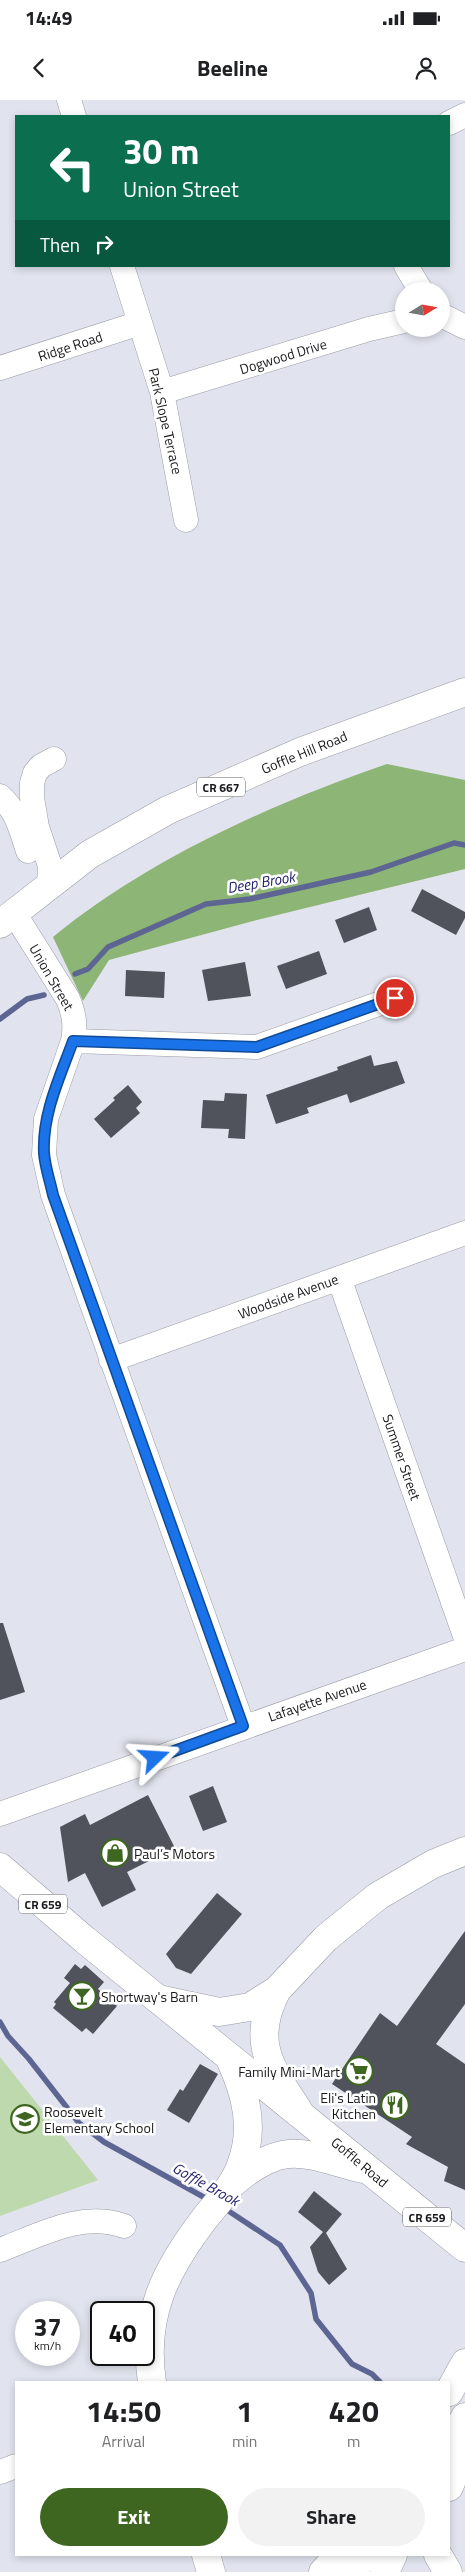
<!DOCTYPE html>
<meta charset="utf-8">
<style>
:root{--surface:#fff;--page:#f2f2f2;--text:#202124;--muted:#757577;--accent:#3e6621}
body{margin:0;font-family:"Titillium Web",sans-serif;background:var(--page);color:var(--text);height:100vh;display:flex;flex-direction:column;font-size:19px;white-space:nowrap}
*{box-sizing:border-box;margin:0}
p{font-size:16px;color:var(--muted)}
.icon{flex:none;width:28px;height:28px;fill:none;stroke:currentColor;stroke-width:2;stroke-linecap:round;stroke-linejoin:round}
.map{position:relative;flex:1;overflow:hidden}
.sheet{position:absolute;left:15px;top:2281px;width:435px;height:175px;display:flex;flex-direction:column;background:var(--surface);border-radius:0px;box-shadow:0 2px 8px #0003}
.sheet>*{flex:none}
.guide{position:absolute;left:15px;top:15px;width:435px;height:152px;border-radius:0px;box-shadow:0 2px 8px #0003;background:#0b6e4f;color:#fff;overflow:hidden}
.needle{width:32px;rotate:79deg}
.controls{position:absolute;left:395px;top:182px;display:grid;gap:10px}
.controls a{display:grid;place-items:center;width:55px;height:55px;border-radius:50%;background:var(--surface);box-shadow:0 2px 8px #0003;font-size:25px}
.speed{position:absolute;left:15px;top:2201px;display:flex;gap:10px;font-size:25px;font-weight:700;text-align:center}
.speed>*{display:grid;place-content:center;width:65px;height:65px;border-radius:50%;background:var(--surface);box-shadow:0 2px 8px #0003;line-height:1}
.speed small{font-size:12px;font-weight:400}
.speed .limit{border:2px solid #111;border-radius:8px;background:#fff;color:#111}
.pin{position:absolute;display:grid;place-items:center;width:42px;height:42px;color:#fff;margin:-21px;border:2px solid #fff;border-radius:50%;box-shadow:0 1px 5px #0007}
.me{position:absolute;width:55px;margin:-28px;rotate:70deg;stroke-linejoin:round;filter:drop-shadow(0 0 4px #0008)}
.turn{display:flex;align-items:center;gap:18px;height:105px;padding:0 25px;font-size:22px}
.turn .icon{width:65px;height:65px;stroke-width:2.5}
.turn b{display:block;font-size:35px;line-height:42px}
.then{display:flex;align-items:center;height:48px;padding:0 25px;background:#0003;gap:10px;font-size:19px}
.eta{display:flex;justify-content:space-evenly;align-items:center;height:85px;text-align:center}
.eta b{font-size:30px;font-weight:700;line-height:35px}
.action{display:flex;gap:10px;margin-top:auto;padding:10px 25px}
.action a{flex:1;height:58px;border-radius:30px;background:var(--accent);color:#fff;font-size:20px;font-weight:700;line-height:58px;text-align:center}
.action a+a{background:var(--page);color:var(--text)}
.status{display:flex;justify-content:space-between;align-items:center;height:35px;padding:0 25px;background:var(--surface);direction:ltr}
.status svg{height:14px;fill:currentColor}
header{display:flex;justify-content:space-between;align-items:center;height:65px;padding:0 25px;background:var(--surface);font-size:22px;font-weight:700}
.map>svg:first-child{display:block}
.green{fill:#bdd9ad}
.forest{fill:#8db575}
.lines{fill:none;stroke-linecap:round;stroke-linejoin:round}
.stream{stroke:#5d6593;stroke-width:5.5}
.building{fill:#50525c}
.minor-casing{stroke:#9a9ca7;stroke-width:25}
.major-casing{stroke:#9a9ca7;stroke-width:29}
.highway-casing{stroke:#9a9ca7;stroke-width:29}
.minor{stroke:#fff;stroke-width:24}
.major{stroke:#fff;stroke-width:28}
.highway{stroke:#fff;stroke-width:28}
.route-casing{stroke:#114b97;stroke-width:12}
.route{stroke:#1a73e8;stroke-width:9}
.labels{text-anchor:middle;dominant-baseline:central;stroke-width:5;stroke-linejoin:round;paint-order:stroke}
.shield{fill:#fff;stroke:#5f5f62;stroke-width:1}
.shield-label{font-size:12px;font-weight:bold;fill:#1a1a1e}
.street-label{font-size:14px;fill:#1a1a1e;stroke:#fff}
.poi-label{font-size:14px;fill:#1a1a1e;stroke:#fff;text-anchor:start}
.water-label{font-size:15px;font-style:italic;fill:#21216d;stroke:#fff}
</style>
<div class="status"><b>14:49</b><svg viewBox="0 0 49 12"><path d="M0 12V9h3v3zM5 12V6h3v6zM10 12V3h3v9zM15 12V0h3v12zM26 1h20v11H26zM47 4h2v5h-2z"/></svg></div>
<header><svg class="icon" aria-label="back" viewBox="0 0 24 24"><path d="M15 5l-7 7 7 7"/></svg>Beeline<svg class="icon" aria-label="person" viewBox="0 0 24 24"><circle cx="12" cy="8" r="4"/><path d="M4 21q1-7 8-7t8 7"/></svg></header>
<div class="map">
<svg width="465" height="2472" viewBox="0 0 465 2472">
<rect width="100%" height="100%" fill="#e1e3ee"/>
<path class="green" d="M0,1957L98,2080L0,2116Z"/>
<path class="forest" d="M387,664L465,680V769L257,820L109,860L83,901L53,837C148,759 271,704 387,664Z"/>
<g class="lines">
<path class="stream" d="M75,874L88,869L108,847L206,804L250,799L371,772L454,743L465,745
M0,919L27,899L44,895
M0,1922L8,1936L29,1959L79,2023L104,2042L209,2100
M224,2108L280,2145L311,2193L316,2219L352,2264L372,2274L380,2282"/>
</g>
<path class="building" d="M422,789L465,812V818L456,835L411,811Z
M369,807L377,830L344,843L335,820Z
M319,851L327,874L286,889L277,866Z
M245,862L251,896L208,901L202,870Z
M126,870L165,872L164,898L125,896Z
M371,955L374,966L397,961L405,983L350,1003L347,994L307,1008L309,1013L276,1024L266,995L338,970L337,967Z
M128,985L142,1002L136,1008L140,1013L111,1038L94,1019L115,1000L113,998Z
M225,993L247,994L245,1039L228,1038L229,1029L201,1028L203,1000L224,1001Z
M0,1523H3L25,1592L0,1600Z
M213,1686L227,1722L203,1731L189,1696Z
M148,1695L175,1748L127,1772L136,1790L102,1807L85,1773L68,1782L60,1727L85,1714L90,1725Z
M217,1793L242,1814L191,1874L176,1868L166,1854Z
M465,1831V1904L436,1944L465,1964V2090L444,2081L448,2067L406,2044L412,2037L332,1984L380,1913L397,1926Z
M75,1864L81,1869L85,1865L104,1882L98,1889L117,1906L93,1934L86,1928L82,1932L53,1908L56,1904L54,1902L70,1883L64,1878Z
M200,1964L218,1974L189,2023L167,2010L180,1989L183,1991Z
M314,2091L342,2114L326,2133L347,2169L329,2185L318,2172L310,2147L323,2132L298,2112Z"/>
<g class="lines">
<defs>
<path id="minor" d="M69,0L74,16
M449,23L465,15
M122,166L162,292L186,420
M406,166L421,191
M441,215L465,227
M0,268L140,223
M162,292L369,229L404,221
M0,696C17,711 21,730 28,751
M49,786L50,766L37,727L32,698V683L35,673L41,666L54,659
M14,813L68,899C74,914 76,925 73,941L46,1019L44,1055L53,1095L243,1626
M73,941L257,947L395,898
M339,1178L465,1536
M111,1260L465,1133
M0,1714L465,1549
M0,2150C40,2135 81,2111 124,2126
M0,2372L16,2366"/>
<path id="major" d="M0,824L90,754L168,710L300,652L465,592
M0,1767L85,1840L465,2148
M234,2082C285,2039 304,2054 363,2069
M152,2282C142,2216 165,2170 205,2118C218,2102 234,2085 241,2065C255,2028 246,1994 230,1959
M206,2455L211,2472
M323,2472L339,2455"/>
<path id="highway" d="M277,1890C250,1941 270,1967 298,2010
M158,1899L219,1912L250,1907L277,1890L326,1838L378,1796L433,1764L465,1751
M449,2292L465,2263
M449,2346L465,2317
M449,2387L465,2348
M438,2455L448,2472
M355,2472L363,2455
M385,2472L393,2455"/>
</defs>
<use href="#minor" class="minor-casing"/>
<use href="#major" class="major-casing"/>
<use href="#highway" class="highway-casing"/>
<use href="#minor" class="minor"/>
<use href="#major" class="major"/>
<use href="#highway" class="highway"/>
</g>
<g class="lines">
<defs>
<path id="route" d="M155,1658L243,1626L53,1095C50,1081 45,1067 44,1053C42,1014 60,977 73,941L257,947L395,898"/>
</defs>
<use href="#route" class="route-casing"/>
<use href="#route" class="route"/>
</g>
<defs>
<symbol id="shop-ring" viewBox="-11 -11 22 22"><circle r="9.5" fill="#fff" stroke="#3e6621" stroke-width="1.5"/><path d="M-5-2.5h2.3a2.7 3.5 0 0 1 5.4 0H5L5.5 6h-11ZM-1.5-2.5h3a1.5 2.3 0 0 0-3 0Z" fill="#3e6621"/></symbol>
<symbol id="bar-ring" viewBox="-11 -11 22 22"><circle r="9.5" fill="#fff" stroke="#3e6621" stroke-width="1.5"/><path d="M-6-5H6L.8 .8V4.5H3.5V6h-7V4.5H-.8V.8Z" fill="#3e6621"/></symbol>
<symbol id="supermarket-ring" viewBox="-11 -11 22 22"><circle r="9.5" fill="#fff" stroke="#3e6621" stroke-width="1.5"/><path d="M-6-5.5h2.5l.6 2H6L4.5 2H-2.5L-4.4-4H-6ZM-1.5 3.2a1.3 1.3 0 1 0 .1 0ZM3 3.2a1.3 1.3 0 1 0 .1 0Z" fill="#3e6621"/></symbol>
<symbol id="restaurant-ring" viewBox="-11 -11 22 22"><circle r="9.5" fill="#fff" stroke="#3e6621" stroke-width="1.5"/><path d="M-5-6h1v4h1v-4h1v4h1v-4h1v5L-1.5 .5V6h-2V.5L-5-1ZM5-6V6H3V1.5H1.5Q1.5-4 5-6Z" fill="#3e6621"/></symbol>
<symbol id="school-ring" viewBox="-11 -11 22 22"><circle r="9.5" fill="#fff" stroke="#3e6621" stroke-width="1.5"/><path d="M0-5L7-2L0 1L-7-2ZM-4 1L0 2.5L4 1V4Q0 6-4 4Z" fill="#3e6621"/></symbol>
</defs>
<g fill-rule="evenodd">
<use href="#shop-ring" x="99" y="1737" width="32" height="32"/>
<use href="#bar-ring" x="66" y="1880" width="32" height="32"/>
<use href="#supermarket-ring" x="343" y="1955" width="32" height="32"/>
<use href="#restaurant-ring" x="379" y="1989" width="32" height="32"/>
<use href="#school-ring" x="9" y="2003" width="32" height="32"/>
</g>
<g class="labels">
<g class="shield">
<rect x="197" y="677.5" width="48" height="19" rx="4"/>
<rect x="19" y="1794.5" width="48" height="19" rx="4"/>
<rect x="403" y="2107.5" width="48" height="19" rx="4"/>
</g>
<g class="shield-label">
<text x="221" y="687">CR 667</text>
<text x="43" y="1804">CR 659</text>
<text x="427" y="2117">CR 659</text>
</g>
<g class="street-label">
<text transform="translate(70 246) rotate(-18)">Ridge Road</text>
<text transform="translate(283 256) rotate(-17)">Dogwood Drive</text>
<text transform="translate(166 321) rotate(77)">Park Slope Terrace</text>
<text transform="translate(304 652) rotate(-22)">Goffle Hill Road</text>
<text transform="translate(52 877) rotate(60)">Union Street</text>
<text transform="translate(288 1196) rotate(-20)">Woodside Avenue</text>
<text transform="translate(402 1357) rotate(71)">Summer Street</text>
<text transform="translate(317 1600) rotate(-19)">Lafayette Avenue</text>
<text transform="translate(360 2062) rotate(40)">Goffle Road</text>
</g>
<g class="poi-label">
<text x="134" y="1753">Paul’s Motors</text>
<text x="101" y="1896">Shortway's Barn</text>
<text x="340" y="1971" text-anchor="end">Family Mini-Mart</text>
<text x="376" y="1997" text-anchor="end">Eli's Latin<tspan x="376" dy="16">Kitchen</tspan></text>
<text x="44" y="2011">Roosevelt<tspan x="44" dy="16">Elementary School</tspan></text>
</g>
<g class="water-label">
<text transform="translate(261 782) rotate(-10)">Deep Brook</text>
<text transform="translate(206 2084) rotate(29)">Goffle Brook</text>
</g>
</g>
</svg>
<div class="controls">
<a><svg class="needle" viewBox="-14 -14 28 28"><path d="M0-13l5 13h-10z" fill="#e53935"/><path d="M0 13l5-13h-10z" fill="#757577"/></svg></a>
</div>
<div class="speed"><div>37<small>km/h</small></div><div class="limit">40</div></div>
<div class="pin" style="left:395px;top:898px;background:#d93025"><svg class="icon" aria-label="arrive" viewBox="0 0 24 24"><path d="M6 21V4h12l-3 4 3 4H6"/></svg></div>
<svg class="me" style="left:155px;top:1658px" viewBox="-20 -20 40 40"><path d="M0-17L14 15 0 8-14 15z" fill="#1a73e8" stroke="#fff" stroke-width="4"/></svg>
<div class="guide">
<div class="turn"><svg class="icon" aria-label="left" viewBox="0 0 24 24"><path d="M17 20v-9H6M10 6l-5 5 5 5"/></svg><div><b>30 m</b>Union Street</div></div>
<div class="then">Then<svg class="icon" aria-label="right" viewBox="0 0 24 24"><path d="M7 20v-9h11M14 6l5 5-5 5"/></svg></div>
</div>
<section class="sheet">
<div class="eta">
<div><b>14:50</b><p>Arrival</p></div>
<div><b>1</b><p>min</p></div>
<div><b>420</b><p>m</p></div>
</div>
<div class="action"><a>Exit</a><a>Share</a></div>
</section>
</div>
